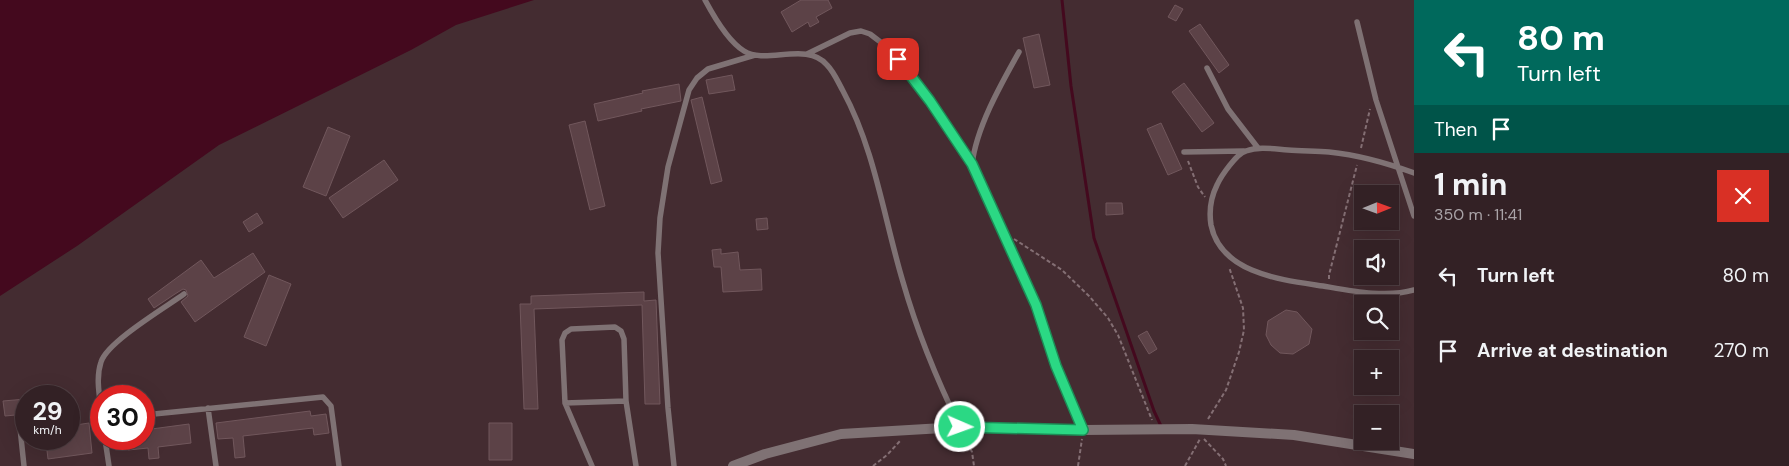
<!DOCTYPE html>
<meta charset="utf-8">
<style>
:root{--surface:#332125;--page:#3b292d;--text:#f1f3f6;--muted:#a9a3a7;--line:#4e3e42}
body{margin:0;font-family:"DM Sans",sans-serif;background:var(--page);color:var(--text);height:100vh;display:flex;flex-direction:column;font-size:19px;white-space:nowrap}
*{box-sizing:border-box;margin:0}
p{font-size:16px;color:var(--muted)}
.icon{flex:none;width:28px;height:28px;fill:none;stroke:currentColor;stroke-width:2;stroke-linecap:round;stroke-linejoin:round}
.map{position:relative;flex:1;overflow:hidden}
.panel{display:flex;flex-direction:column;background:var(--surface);width:375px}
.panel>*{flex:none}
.banner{background:#00695c;color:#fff;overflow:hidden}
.needle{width:32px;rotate:89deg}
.controls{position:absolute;left:1354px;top:185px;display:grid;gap:10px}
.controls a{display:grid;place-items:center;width:45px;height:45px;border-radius:0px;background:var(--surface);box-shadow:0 5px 20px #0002,0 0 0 1px var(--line);font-size:25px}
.speed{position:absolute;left:15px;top:385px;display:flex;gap:10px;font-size:25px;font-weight:700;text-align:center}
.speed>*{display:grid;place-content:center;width:65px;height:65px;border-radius:50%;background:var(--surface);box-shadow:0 5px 20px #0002,0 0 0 1px var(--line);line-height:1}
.speed small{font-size:12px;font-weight:400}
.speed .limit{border:8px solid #d22;background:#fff;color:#111}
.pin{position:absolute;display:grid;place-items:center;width:42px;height:42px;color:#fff;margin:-21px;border-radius:10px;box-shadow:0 2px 8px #0006}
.me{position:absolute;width:55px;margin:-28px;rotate:92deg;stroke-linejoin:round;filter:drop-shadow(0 0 4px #0008)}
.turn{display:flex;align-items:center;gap:18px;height:105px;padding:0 20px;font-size:22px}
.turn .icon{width:65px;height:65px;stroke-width:2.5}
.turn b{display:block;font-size:35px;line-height:42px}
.then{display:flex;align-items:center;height:48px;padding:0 20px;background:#0003;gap:10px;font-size:19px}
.round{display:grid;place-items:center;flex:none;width:52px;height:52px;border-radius:0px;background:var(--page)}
.headline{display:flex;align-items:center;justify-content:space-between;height:85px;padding:0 20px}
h1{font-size:30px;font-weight:800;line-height:38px}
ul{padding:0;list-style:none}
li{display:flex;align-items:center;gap:15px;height:75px;padding:0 20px}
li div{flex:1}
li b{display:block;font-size:19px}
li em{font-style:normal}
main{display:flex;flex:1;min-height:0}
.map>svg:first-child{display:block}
.water{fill:#44091e}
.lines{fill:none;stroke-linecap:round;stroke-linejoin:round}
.stream{stroke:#44091e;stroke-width:3}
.building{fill:#5c4247;stroke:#71575c}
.path{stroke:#846f74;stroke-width:2;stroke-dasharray:4 2.5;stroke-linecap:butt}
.service{stroke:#7f7274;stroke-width:5.5}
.minor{stroke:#7f7274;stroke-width:10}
.route-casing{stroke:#1c8c56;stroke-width:12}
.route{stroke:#2bd884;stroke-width:9}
</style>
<main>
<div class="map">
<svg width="1414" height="466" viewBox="0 0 1414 466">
<rect width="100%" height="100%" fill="#442c31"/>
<path class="water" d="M0,0H534L456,25L411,50L219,145L77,246L0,296Z"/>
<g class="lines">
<path class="stream" d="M1062,0L1071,86L1094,238L1154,411L1161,426"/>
</g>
<path class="building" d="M801,0H828L832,8L816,17L819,22L810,27L808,22L792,32L781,12Z
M1175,5L1183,9L1176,21L1168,17Z
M1200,24L1229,65L1219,73L1189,31Z
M1039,34L1050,85L1034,88L1023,38Z
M732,75L735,90L709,94L706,80Z
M1184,83L1214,123L1202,132L1172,92Z
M679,84L681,101L641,109L642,111L598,121L594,104L643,93L642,91Z
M702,97L722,181L711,184L691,100Z
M585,121L605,206L590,210L569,125Z
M1161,123L1182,169L1168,175L1147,129Z
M328,127L350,136L326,196L303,187Z
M384,160L398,180L343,218L329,198Z
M1106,203H1122L1123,214L1106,215Z
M257,213L263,223L249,232L243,222Z
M767,218L768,229L757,230L756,219Z
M721,249V254L738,252L740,270L761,269L762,290L723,292L721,267H714L712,250Z
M253,253L265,272L195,322L181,302L188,296L186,290L183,289L175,294L154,308L148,299L201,260L214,278Z
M269,275L291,284L266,346L244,337Z
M644,292V301L656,300L660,404H645L642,305L534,309L538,409H524L520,304H531V296Z
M1286,310L1297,312L1312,329L1309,344L1293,354L1280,353L1271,345L1266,335L1268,321Z
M1147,331L1157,349L1149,354L1138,336Z
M26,399V414L5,416L3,401Z
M310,411L311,416L326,414L329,433L314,435L313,428L243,436L245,457L235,458L233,438L218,439L216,423Z
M89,423L92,453L48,459L46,442L69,439V426Z
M489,423H512V460H489Z
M189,424L191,443L158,447L159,458L149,459L148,448L128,450L127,439H144V430Z"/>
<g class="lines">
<path class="path" d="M1361,148L1370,109
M1188,161L1198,187L1205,197
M1014,239L1062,270L1089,296L1108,318L1118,335L1152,420
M1329,279V275L1357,165
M1208,419L1226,390L1239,352L1244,330L1243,308L1229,267
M965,437L972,452L974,466
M1204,439L1223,459L1226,466
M873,466L887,455L900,441
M1078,466L1082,439
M1185,466L1200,439"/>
<path class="service" d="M705,0C713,15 729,42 744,51C766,65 807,41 827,65C834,72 838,82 843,91C875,150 884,219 903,282C917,331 938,382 960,427
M1357,22L1376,100L1414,216
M807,54L850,33L861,31L870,34L887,47L909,71L972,165L1036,305L1056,366L1083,430
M1207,68L1228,109L1258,148
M1184,152L1244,151
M972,165C976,128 1001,84 1019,52
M1414,173C1387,163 1358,155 1329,152C1316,151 1301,151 1288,150C1274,149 1259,146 1246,151C1237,153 1221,176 1217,185C1211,197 1209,212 1211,225C1221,274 1283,280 1323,286C1352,291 1386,298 1414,290
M565,403L626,401
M101,408C99,393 96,377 101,362C107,342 166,307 184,294
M208,408L216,466
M144,415L323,397L331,406L339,466
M20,428L24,466
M105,439L109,466
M592,466L565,403L562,340L565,333L571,329L615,327L621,331L624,339L626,401L636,466
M674,466L668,408L658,253L660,218L668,167L689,90L697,78L708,69L755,55"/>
<path class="minor" d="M733,466L765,454L841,434L960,427L1083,430L1192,429L1294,435L1414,454"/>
</g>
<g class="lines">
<defs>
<path id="route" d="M898,59L930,101L972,164L1036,305L1056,366L1083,430L960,427"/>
</defs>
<use href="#route" class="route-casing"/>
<use href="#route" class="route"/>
</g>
</svg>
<div class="controls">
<a><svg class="needle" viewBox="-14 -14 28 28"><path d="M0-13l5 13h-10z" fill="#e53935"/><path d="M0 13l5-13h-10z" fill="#a9a3a7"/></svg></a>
<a><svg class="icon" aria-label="sound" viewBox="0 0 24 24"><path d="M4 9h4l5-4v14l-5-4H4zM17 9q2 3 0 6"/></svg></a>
<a><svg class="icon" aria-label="search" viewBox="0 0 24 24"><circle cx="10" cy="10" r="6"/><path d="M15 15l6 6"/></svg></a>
<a>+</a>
<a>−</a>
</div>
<div class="speed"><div>29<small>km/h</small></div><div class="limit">30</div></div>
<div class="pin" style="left:898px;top:59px;background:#d93025"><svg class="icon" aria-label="arrive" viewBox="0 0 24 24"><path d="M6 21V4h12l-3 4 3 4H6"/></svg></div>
<svg class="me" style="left:960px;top:427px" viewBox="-20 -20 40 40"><circle r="17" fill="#2bd884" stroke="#fff" stroke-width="3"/><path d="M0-11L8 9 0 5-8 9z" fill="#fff"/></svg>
</div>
<section class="panel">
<div class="banner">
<div class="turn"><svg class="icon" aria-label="left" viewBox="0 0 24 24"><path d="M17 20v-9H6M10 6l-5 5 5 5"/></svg><div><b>80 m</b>Turn left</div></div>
<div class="then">Then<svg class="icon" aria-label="arrive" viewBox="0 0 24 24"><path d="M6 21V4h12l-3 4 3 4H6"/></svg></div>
</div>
<div class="headline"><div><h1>1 min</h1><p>350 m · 11:41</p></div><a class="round" style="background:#d93025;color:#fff"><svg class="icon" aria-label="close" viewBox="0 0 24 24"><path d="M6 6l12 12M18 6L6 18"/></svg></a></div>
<ul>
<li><svg class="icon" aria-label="left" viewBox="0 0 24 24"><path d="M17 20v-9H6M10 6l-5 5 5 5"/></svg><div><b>Turn left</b></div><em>80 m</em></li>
<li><svg class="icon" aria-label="arrive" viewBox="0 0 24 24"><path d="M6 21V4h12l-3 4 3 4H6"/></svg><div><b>Arrive at destination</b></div><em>270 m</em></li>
</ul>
</section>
</main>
